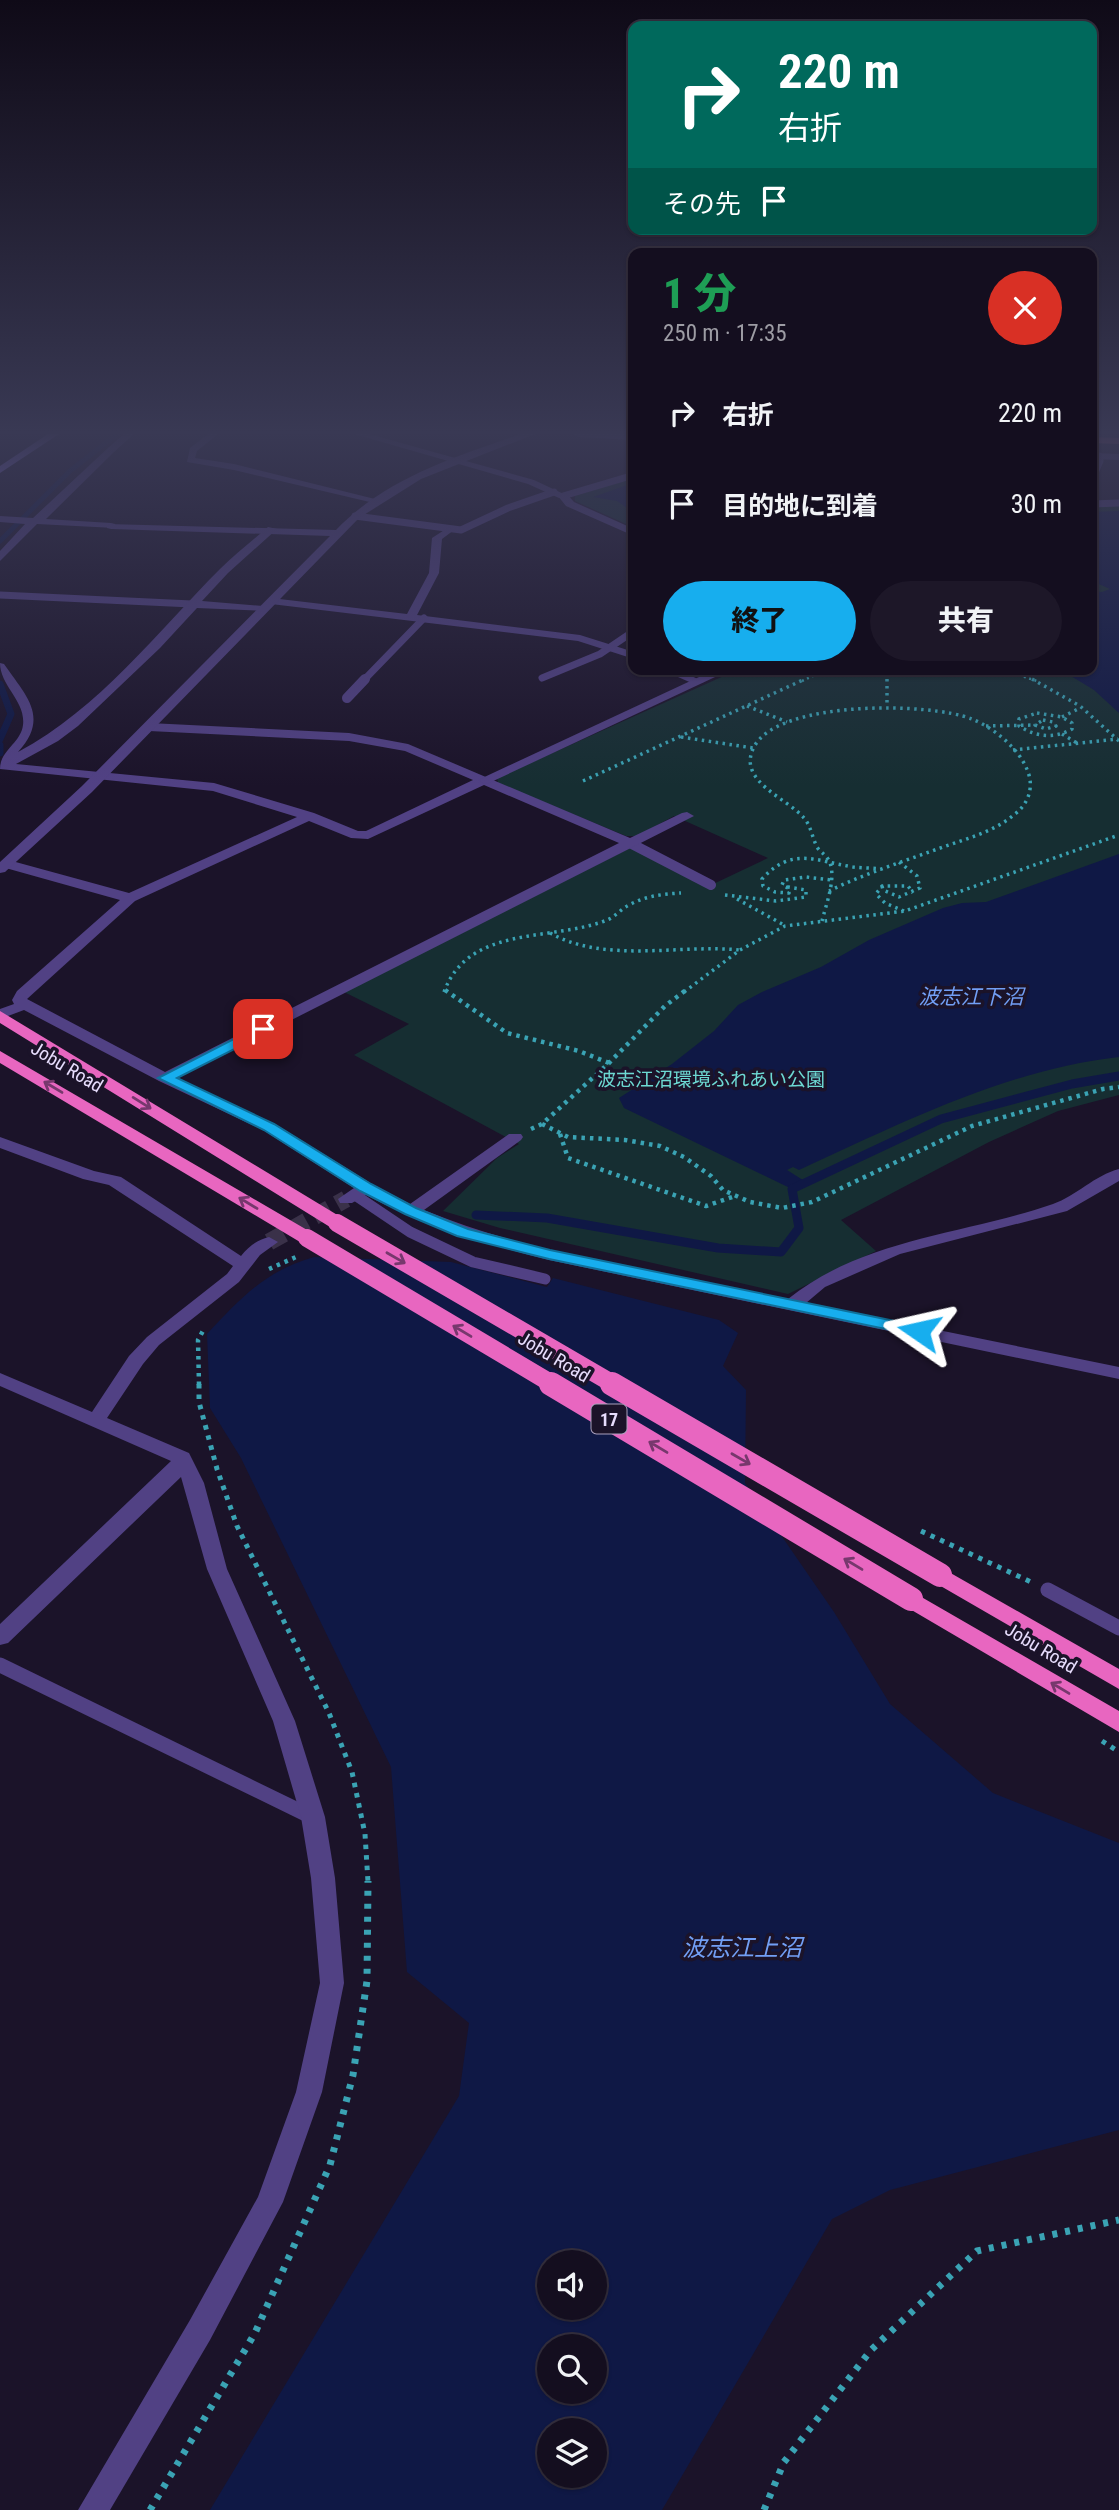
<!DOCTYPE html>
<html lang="ja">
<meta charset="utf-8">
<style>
:root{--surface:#140e1f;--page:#1d1728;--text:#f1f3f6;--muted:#9d9ca4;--line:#332e3d;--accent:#17aeee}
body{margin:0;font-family:"Roboto Condensed","Noto Sans JP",sans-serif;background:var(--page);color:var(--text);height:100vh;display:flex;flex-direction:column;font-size:26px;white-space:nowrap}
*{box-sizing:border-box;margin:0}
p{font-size:23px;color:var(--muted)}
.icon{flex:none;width:38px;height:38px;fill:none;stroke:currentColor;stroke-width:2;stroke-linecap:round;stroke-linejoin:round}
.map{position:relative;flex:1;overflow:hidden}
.side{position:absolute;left:628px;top:248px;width:469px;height:427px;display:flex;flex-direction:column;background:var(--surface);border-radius:14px;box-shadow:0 2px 5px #0004,0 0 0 2px var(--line)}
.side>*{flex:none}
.banner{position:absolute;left:628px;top:21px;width:469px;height:214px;border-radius:14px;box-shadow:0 2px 5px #0004,0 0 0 2px var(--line);background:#00695c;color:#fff;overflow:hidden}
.tools{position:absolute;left:537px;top:2250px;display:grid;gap:14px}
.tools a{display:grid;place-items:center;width:70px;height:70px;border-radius:50%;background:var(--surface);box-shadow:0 2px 5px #0004,0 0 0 2px var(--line);font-size:35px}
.pin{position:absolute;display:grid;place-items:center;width:60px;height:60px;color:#fff;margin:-30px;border-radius:14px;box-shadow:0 4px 10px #0006}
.me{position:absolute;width:77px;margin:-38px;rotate:281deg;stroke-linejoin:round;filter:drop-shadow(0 0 5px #0008)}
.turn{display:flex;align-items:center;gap:24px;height:147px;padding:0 35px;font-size:32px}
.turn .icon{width:91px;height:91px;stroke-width:2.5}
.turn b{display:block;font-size:49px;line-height:60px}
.then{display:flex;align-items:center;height:66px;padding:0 35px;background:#0003;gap:14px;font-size:26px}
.round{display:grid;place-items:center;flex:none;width:74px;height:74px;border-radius:37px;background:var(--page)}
.headline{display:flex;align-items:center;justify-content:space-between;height:119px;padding:0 35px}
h1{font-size:42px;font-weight:800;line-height:52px;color:#1e9e55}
.cta{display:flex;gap:14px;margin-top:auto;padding:14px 35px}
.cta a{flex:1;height:80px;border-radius:42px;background:var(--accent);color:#111;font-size:28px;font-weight:800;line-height:80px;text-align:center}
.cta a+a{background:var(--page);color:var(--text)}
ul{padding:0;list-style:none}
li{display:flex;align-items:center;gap:21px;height:91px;padding:0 35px}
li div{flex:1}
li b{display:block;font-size:26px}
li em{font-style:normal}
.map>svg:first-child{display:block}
.green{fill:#162e32}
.water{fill:#0f1845;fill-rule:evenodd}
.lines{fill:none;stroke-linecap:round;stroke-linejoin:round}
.stream-far2{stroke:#0f1845;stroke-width:5}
.stream-far1{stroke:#0f1845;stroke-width:7}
.stream{stroke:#0f1845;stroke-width:9}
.minor-tunnel{stroke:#3a3149;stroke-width:17;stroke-dasharray:17 9;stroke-linecap:butt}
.path-far4{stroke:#3aa3b4;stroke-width:2.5;stroke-dasharray:2 3.5;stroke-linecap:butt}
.path-far3{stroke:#3aa3b4;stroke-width:3.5;stroke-dasharray:2.5 4.5;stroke-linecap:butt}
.path-far2{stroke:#3aa3b4;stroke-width:4.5;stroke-dasharray:3.5 5;stroke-linecap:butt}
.path-far1{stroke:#3aa3b4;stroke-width:5;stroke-dasharray:4.5 6;stroke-linecap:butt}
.path{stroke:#3aa3b4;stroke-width:7;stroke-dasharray:5 8;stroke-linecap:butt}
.service-far3{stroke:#514184;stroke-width:7}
.service-far2{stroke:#514184;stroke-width:10}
.service-far1{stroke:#514184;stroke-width:11}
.service{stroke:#514184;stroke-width:15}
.minor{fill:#514184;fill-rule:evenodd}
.tertiary{fill:#514184;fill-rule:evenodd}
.secondary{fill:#967bf6;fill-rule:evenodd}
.trunk{fill:#e866c0;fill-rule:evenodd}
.motorway{fill:#f4618a;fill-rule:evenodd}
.trunk-bridge-far1{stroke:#e866c0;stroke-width:18}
.trunk-bridge{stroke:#e866c0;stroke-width:24}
.oneway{stroke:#77386d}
.route{fill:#17aeee;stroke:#0f719b;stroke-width:2}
.labels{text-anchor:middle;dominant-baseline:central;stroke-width:7;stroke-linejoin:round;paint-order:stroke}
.shield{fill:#1b1329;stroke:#aaa0bd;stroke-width:2}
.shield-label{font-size:18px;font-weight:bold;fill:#e7ddfd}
.street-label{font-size:19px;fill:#e7ddfd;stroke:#1b1329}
.park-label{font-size:19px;fill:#6dd9d3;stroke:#1b1329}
.water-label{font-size:21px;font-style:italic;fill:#729ff5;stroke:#1b1329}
.near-water-label{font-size:24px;font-style:italic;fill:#729ff5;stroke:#1b1329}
</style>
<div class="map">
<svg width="1119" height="2510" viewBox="0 0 1119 2510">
<rect width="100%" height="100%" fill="#1b1329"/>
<path class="green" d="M633,478V527L575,501V496Z
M1092,505H1119V1095L1058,1111L989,1142L841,1220L876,1251L788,1294L500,1228L443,1211L497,1158L519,1144L354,1055L409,1024L344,992L632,847L709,886L768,858L674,816L637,836H626L498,783L497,778L737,670H1092Z"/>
<path class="water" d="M633,483V512L617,501L593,497Z
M1119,511V713L1094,690L1061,670H1092V591L1102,592L1110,589L1092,581V512Z
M1119,854V1057C1005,1070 902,1123 799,1170L793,1167L787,1170L806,1182L792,1189L624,1108L619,1098L672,1064L714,1031L738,1005L762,992L821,967L869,940L943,908L962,903L986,902Z
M314,1257L451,1262L547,1287L553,1278L719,1320L738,1333L723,1366L746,1390L745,1483L834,1612L890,1704L993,1793L1119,1843V2130L890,2190L832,2219L662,2510H210L459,2096L469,2023L407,1972L391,1767L241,1458L210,1408L207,1334C241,1298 265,1271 314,1257ZM550,2263H595V2308H550ZM550,2347H595V2392H550ZM550,2431H595V2476H550Z"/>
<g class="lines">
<path class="stream-far2" d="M0,541L70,471L117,434"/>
<path class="stream-far1" d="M0,684L11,714L0,739
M0,745V753"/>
<path class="stream" d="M476,1215L547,1218L718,1248L781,1252L799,1228L792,1189L941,1119L1072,1084L1119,1076"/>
<path class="minor-tunnel" d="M269,1242L346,1199"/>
<path class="path-far4" d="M836,670L879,676L904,670
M1003,670L1037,681
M887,675V681
M802,681L826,670"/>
<path class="path-far3" d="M887,679V707
M1032,679L1080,706L1119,741
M747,706L787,722
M1037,713L1062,717L1072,723V729C1054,739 1036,737 1019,726V719Z
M1062,717L1080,708
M1043,720L1053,722L1056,726L1046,729L1035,725Z
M986,726L1035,725
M1062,734L1077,743
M681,737L753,748
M1013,750L1118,739
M583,781L805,679
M882,886L883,890L899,897L920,888L917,876L899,862
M788,888L782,885L784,880L806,877L831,880
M725,895L776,901L806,897V890L788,887L789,893L775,892L763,886L762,879C792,846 816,861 853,867C862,868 872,868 881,869
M737,899L784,925
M904,911L885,903L876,894L882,886H908L913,893
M822,921C826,904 838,875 828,859C825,854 820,852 817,847C812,837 811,826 804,818C787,798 736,781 754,747C778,700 929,702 972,719C994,728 1020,749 1028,772C1034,788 1028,804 1015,814C994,832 968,838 943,847C905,861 866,873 829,891
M550,933C606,964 678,944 740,950
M444,992C469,924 552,942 607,920C615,917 621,909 629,905C645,896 663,894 681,893
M684,992L740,950L785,926L905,911L1119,835"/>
<path class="path-far2" d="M445,990L507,1033L579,1051L609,1063
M542,1124L568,1137L625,1140L660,1146L684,1157L711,1176L723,1190L750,1202L782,1208L812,1202L972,1126L1103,1089L1119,1087
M531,1129L542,1124L609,1063L665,1006L686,990
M560,1134L568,1158L706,1206L735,1196
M269,1269L296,1257
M199,1385L198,1340L204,1329"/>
<path class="path-far1" d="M199,1384V1402L217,1469L237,1526L329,1713L352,1772L365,1834L368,1882
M921,1531L1031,1582
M1102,1741L1119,1752"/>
<path class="path" d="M150,2510L255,2333L330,2165L353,2075L367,1981L368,1881
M764,2510L784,2462L871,2350L977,2251L1119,2220"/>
<path class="service-far3" d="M112,449L129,434
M1092,480L1100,461L1099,456
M563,496L634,475
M1092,504L1119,503
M355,516L461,530L508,508L554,492
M0,595L192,604
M542,678L600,654L634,631
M363,681L424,618"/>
<path class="service-far2" d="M347,698L365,679
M630,843L711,885"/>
<path class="service-far1" d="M355,1195L410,1232L473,1262L545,1279"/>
<path class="service" d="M1048,1590L1119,1628
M0,1665L312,1817"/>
<path class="minor" d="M208,434H218L197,451L195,458L234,464L379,500L374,503L234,470L187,462L190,448Z
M354,434H369L534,480L568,496L559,498L528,484Z
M109,447L117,449L46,519L111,523L115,524V528L37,524L0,561V551L25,524L0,522V516L33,518Z
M268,527L277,529L228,573L202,601L263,606L269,609L267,611L197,608L160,648L78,726L58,741L16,764L214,783L314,813L358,831H366L473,780L405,751L349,741L149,731L143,727L149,723L349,733L408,744L630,838L682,813L687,812L694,816L177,1078L275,1124L372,1184L410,1204L509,1134H521L523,1137L521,1140L424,1210C539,1257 666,1274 788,1299C864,1238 964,1235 1053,1204C1076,1196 1095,1175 1119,1169V1181L1067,1211L900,1254L825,1287L806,1303L1119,1367V1379L549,1260C484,1244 426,1226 366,1195L352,1203H340L338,1199L354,1188L263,1130L159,1081L24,1010L0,1019V1009L14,1004L12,1000L17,991L120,900L2,867V861H12L129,893L297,817L213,791L0,769C0,750 21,743 23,725C26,701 0,686 0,663L4,664C26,696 50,717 18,752C100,708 156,633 220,569C235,554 252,541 268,527ZM484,785L619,843L165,1072L27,999L135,901L309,821L351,838L368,839Z
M449,527L454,530L442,539L439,573L417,615L580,635L634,652V659L578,641L271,604L266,601L271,598L407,614L429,573L432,538Z
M662,670H679L704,682L694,684Z
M0,1137L94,1171L121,1177L241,1256C249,1246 257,1240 269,1237L278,1242L260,1255L239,1282L159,1345L143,1364L107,1418L189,1453L204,1483L227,1569L295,1721L325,1817L335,1878L344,1983L322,2092L283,2202L210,2340L110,2510H78L190,2320L258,2197L296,2092L320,1983L311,1878L301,1817L273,1721L207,1569L181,1477L8,1643L0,1645V1624L171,1461L0,1386V1373L92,1412L129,1356L147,1337L227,1274L233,1266L109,1185L83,1179L0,1148Z"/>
<path class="tertiary" d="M521,434H535L421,479L359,518L92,792L5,872L0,873V862L82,786L330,536L111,529L107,528V524L336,530C386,478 455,457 521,434Z
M574,434H634V440L578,437Z
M1092,453L1119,454V460L1092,459Z
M559,494H567L574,502L634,529V536L566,506L558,496Z
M714,670H730L489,783L484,784L478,780Z"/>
<path class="secondary" d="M48,434H59L0,473V466Z"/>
<path class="trunk" d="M0,1011L344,1219L346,1223L344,1227H330L0,1023Z
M0,1051L314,1234L317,1238L314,1242H300L0,1063Z
M940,1567L1119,1669V1689L932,1581L929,1575L932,1569Z
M911,1591L1119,1711V1732L903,1605L899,1599L903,1593Z"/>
<path class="motorway" d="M1092,437L1119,438V444L1092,443Z"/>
<path class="trunk-bridge-far1" d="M337,1223L615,1385
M307,1238L554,1385"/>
<path class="trunk-bridge" d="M551,1384L911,1599
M612,1384L940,1575"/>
</g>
<defs><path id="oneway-shaft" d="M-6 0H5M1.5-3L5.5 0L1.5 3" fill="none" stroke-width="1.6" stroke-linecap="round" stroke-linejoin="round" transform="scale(1.75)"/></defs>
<g class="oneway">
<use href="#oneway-shaft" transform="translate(53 1087) rotate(-149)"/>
<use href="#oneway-shaft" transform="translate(142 1103) rotate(32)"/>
<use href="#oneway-shaft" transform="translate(248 1203) rotate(-149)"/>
<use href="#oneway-shaft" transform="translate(396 1258) rotate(30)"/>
<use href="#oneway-shaft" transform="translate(462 1331) rotate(-149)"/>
<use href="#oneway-shaft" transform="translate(658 1447) rotate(-149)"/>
<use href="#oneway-shaft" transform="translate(741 1459) rotate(30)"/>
<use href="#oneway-shaft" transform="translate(853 1564) rotate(-149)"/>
<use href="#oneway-shaft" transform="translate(1060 1688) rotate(-149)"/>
</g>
<linearGradient id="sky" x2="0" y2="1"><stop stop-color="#0f0a17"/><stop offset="0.55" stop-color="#393954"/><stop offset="1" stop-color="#393954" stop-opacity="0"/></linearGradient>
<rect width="1119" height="786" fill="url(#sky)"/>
<path class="route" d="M263,1024L268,1026V1032L177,1078L274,1124L371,1184L416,1208L468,1229L550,1250L919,1326L928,1331L919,1336L549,1259L457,1236L405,1214L360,1191L264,1130L158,1078Z"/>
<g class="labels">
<rect class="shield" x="591.5" y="1404.5" width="35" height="29" rx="5"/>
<g class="shield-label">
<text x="609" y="1419">17</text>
</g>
<g class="street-label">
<text transform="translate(67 1067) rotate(31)">Jobu Road</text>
<text transform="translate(554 1357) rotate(31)">Jobu Road</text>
<text transform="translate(1041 1648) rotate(31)">Jobu Road</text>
</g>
<g class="park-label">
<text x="711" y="1079">波志江沼環境ふれあい公園</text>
</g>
<g class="water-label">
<text x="971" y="997">波志江下沼</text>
</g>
<g class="near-water-label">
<text x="742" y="1948">波志江上沼</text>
</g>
</g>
</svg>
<div class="tools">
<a><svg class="icon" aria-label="sound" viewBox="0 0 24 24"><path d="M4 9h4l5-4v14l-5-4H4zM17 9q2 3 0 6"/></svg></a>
<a><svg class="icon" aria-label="search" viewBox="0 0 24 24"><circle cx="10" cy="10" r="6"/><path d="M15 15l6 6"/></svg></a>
<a><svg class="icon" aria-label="layers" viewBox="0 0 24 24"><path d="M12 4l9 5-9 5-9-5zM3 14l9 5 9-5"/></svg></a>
</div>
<div class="pin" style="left:263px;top:1029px;background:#d93025"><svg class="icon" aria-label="arrive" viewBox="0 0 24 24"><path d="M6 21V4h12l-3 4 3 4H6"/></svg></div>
<svg class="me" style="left:919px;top:1331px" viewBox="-20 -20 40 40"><path d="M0-17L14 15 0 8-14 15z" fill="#17aeee" stroke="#fff" stroke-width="4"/></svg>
<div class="banner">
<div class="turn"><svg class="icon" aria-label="right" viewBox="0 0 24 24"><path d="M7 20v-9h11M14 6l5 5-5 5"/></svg><div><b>220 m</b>右折</div></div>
<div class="then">その先<svg class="icon" aria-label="arrive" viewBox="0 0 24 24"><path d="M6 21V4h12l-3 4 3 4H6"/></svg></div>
</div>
<section class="side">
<div class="headline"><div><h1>1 分</h1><p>250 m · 17:35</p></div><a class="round" style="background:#d93025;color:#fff"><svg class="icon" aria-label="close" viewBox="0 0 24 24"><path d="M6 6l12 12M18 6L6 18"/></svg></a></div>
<ul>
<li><svg class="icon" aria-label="right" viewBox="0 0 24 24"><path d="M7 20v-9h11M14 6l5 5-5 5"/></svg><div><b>右折</b></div><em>220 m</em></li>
<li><svg class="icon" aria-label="arrive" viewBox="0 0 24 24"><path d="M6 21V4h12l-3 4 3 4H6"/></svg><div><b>目的地に到着</b></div><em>30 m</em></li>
</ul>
<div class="cta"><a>終了</a><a>共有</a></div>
</section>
</div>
